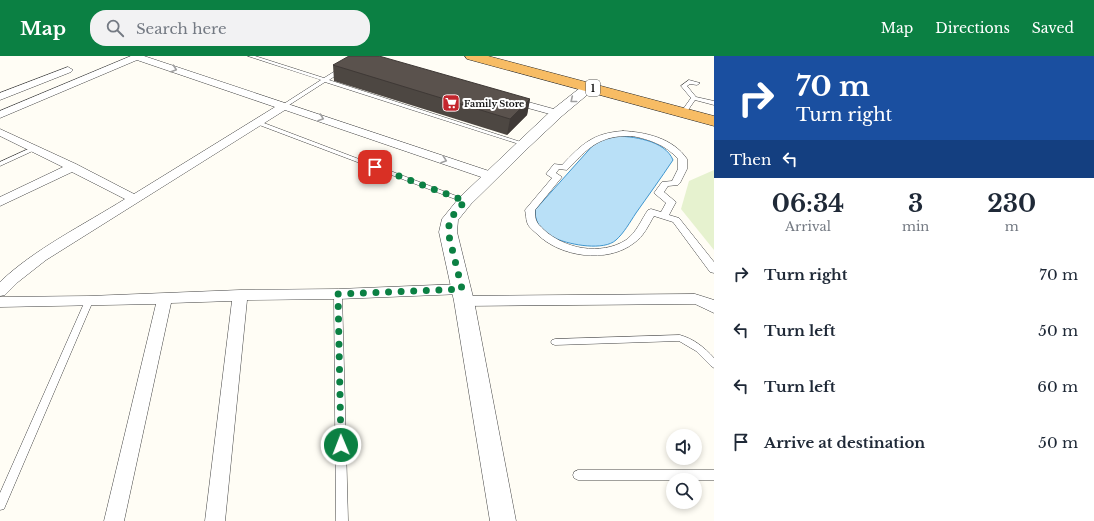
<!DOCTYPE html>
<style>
:root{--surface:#fff;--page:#f2f2f3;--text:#1f2937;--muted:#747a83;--accent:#0b8043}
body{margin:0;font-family:"Libre Baskerville",serif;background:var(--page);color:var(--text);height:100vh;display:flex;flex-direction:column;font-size:15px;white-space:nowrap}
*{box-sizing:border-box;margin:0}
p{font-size:13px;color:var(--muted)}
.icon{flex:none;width:22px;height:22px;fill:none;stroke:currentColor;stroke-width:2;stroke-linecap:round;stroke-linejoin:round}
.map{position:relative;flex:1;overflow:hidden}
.sheet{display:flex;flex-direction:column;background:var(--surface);width:380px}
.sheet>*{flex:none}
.hud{background:#1a4fa0;color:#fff;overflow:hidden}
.tools{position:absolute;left:666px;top:373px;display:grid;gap:8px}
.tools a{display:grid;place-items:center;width:36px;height:36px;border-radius:50%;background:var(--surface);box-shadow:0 2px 6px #0003;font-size:20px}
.pin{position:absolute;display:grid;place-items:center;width:34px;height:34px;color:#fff;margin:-17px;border-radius:8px;box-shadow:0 2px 6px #0006}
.me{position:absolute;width:44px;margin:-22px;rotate:359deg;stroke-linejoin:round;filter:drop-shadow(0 0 3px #0008)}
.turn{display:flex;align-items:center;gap:14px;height:84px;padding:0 16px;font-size:18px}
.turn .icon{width:52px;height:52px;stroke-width:2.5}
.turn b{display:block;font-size:28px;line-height:34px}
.then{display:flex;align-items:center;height:38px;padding:0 16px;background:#0003;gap:8px;font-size:15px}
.eta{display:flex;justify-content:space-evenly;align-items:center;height:68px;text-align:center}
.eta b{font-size:24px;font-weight:800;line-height:28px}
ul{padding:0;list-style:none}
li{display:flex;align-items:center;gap:12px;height:56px;padding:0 16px}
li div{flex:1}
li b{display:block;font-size:15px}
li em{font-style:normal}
header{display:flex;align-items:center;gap:24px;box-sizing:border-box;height:56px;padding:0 20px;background:var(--accent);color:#fff}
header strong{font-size:19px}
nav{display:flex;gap:22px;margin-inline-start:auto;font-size:14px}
.search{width:280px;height:36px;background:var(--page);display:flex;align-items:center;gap:10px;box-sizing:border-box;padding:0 14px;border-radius:16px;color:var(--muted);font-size:15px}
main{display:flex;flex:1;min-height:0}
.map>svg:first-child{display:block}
.pitch{fill:#e6f2cf}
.water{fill:#b9e0f7;stroke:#3f96cf}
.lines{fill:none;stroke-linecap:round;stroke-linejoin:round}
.service-casing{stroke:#444;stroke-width:1}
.pedestrian-casing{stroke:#444;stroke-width:1}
.minor-casing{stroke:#444;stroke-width:1}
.tertiary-casing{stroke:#444;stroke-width:1}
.trunk-casing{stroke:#222;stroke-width:1}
.service{fill:#fff;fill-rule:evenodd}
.pedestrian{fill:#fff;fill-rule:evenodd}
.minor{fill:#fff;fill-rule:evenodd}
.tertiary{fill:#fff;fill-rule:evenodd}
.trunk{fill:#f7bc64;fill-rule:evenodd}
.wall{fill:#4d4742}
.shaded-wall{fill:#3f3936}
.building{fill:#5a524d;stroke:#3f3936}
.oneway{stroke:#a0a0a0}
.route{stroke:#0b8043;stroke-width:7;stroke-dasharray:0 12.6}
.labels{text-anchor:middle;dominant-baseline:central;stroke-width:4;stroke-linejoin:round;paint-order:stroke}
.far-poi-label{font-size:9px;font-weight:bold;fill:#111;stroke:#fff;text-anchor:start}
.shield{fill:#fff;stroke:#585858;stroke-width:1}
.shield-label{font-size:10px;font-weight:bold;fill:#111}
</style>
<header>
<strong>Map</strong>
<div class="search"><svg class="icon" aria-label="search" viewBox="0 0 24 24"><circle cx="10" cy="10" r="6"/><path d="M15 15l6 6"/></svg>Search here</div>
<nav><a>Map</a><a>Directions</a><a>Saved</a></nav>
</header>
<main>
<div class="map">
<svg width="714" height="465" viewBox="0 0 714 465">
<rect width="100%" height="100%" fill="#fffdf5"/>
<path class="pitch" d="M714,114V194L681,153L689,125Z"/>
<path class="water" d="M613,80C632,80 665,84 673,104C661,122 648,140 636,157C630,166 624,177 616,184C604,195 571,189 557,183C543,177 535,169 535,154L595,87Z"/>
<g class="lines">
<defs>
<path id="service" d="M248,0H255L324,22L340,12H344V14L329,24L527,88L524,90L522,89L325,26L286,51H282V49L321,24Z
M689,24L700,27L697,29L690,28L687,30L696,41L714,45V49L695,44L686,57H682L681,56L691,42L681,30Z
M256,64L467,144L468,145L465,147L463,146L254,67L253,66Z
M35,90L38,92L37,93L0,110V106Z
M338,235L342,238L348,465H336L334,238Z
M89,242L93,245L4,453L0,454V437L85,245Z
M680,279C694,283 704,291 714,302V312L711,310L696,295L679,285L555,289L552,288L551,286L552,284L555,283Z
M578,414H714V424H578L574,422L573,419L574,416Z"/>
<path id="pedestrian" d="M623,75C645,76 673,82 687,103V113L680,127L678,129L668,130L664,136L676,146L669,159L679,162L714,206V217L710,216L673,166L654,160C648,170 644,180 634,187C607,208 560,201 537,178C534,175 528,171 527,166C526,163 526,158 525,154L552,122L546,118L554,108L562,109C582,88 593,77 623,75ZM632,80C649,83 666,89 678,103V113L672,125L662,126L654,137L666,147L661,156L651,153L648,154C641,164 637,176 626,184C601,200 564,193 543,173C542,171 538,169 537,166C535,163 535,158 535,154L562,121L556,117L559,113L567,114C588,92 599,79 632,80Z"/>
<path id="minor" d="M131,0H144L495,117L497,120L495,123H487L285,54L46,204L18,226L5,239L0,240V226C33,194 85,168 125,143L72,116L0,150V141L63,111L0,80V73L76,108L134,138L275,51L137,4L0,62V55Z
M68,11L73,14L71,16L0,44V37Z
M510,41L561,55L562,57L557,60L506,46L505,44Z
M462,228L467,229L470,233L467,237L462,238L338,243L247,244L225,465H205L232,245L171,247L124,465H104L156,248L0,251V241L89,240L240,234L338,233Z
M695,238L714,244V257L695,248L464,250L459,249L456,245L459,241L464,240Z"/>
<path id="tertiary" d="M589,27L593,28L595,31L593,34L562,60L529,91L471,148L458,164L457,176L474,245L516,465H490L454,245L439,176L442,163L459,142L519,85L552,54L585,28Z"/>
<path id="trunk" d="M465,0H488L714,60V70L467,3Z"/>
</defs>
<use href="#service" class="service-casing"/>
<use href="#pedestrian" class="pedestrian-casing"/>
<use href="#minor" class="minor-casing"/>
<use href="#tertiary" class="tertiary-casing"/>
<use href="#trunk" class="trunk-casing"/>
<use href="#service" class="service"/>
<use href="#pedestrian" class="pedestrian"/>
<use href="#minor" class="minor"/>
<use href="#tertiary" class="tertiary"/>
<use href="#trunk" class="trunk"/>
</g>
<path class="wall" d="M333,9L530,43L527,59L507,79L334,25Z"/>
<path class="shaded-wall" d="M530,43L527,59L507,79L510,63Z"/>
<path class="building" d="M349,0H379L530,43L510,63L333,9Z"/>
<defs><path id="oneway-chevron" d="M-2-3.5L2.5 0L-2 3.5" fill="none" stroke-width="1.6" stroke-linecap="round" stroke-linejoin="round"/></defs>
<g class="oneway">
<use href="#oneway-chevron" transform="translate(174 13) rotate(18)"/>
<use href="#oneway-chevron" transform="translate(573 44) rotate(141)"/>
<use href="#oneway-chevron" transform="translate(321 62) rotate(19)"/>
<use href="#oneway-chevron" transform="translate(444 104) rotate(19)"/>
</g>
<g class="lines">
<path class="route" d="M341,389L338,238L462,233L448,176L450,163L465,145L375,111"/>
</g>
<defs>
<symbol id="supermarket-square" viewBox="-11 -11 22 22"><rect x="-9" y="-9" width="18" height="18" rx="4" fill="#c4262e" stroke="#fff"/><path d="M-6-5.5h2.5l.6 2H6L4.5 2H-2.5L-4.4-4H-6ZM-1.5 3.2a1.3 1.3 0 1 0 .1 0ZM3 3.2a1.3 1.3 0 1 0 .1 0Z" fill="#fff"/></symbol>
</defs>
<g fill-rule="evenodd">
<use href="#supermarket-square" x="441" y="37" width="20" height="20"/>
</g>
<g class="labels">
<g class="far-poi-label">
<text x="464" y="47">Family Store</text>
</g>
<rect class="shield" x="586" y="24" width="14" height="16" rx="3"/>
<g class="shield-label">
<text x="593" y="32">1</text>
</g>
</g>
</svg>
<div class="tools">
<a><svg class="icon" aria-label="sound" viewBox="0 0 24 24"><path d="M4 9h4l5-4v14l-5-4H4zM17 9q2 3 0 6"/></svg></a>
<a><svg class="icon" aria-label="search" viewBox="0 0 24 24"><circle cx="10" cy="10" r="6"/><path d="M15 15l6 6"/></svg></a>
</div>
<div class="pin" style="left:375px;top:111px;background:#d93025"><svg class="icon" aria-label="arrive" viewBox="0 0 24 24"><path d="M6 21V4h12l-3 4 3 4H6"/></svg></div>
<svg class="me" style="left:341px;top:389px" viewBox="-20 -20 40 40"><circle r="17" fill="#0b8043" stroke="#fff" stroke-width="3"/><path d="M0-11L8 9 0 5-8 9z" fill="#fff"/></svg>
</div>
<section class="sheet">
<div class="hud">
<div class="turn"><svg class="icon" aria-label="right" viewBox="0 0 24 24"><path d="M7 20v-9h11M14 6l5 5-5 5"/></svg><div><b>70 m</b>Turn right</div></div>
<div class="then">Then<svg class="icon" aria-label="left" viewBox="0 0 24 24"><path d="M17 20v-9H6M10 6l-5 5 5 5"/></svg></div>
</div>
<div class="eta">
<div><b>06:34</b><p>Arrival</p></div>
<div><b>3</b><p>min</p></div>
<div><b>230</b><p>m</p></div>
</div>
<ul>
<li><svg class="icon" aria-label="right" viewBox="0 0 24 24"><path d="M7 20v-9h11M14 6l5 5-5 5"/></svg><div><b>Turn right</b></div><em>70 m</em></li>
<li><svg class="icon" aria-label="left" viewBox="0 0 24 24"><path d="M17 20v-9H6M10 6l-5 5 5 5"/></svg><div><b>Turn left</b></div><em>50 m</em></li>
<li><svg class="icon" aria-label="left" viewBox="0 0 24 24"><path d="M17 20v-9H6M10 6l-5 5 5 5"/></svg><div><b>Turn left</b></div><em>60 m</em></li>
<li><svg class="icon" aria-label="arrive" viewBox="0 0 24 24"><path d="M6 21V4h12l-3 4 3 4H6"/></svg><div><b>Arrive at destination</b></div><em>50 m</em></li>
</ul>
</section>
</main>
